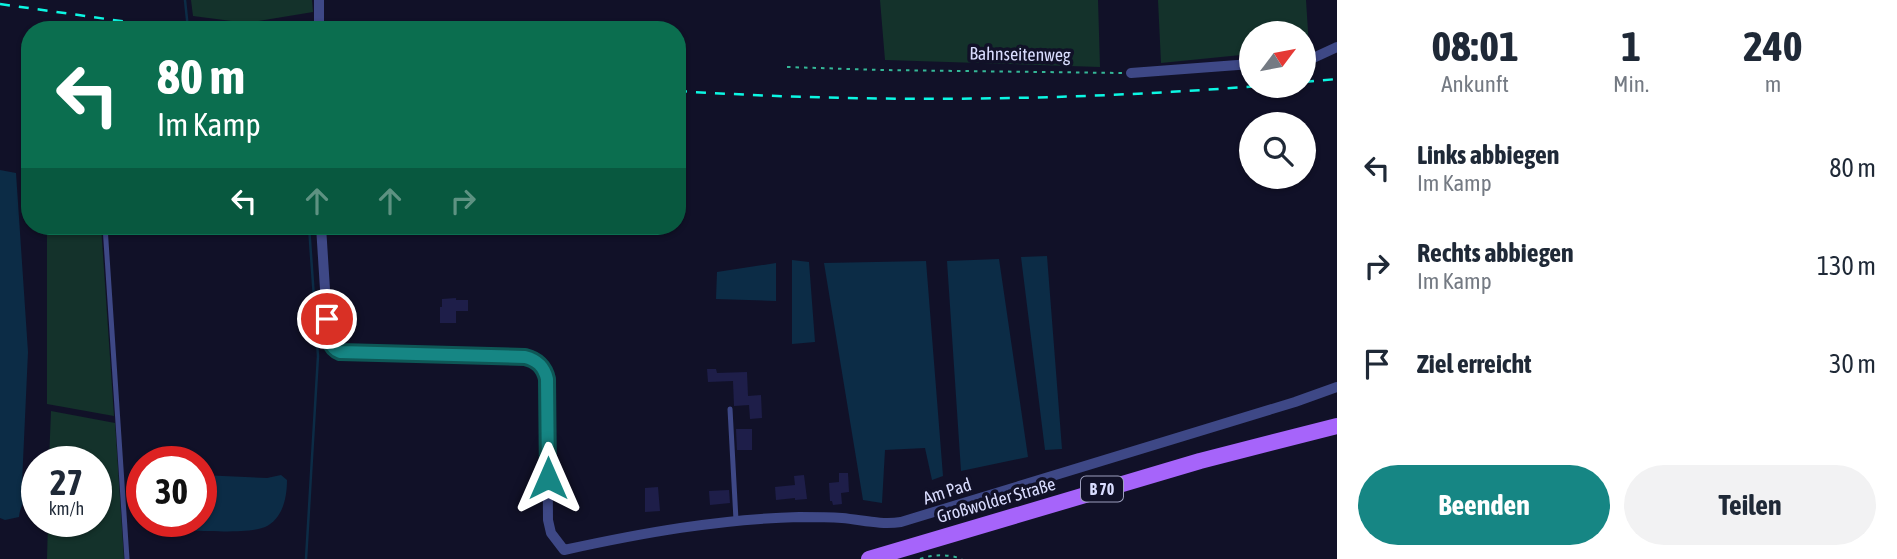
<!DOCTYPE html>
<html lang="de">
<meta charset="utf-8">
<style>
:root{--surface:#fff;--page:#f2f2f3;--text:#1f2937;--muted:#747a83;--accent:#168684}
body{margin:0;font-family:"Asap Condensed",sans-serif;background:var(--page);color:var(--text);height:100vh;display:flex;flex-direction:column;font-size:26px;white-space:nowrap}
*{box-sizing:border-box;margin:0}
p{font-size:23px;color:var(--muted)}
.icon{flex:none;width:38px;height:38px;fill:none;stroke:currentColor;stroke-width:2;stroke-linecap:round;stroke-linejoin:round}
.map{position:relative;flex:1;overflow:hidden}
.panel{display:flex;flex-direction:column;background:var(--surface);width:560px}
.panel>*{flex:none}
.guide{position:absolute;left:21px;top:21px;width:665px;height:214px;border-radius:28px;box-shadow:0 2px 5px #0004;background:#0b6e4f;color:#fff;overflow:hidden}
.needle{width:46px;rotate:58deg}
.buttons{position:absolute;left:1239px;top:21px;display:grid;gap:14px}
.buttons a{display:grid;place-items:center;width:77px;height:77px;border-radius:50%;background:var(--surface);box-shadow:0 2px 5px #0004;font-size:35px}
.speed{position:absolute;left:21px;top:446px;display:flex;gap:14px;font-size:35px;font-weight:700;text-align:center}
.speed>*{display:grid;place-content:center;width:91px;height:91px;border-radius:50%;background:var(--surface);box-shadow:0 2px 5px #0004;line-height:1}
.speed small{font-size:18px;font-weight:400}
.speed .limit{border:10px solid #d22;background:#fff;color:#111}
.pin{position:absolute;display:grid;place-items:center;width:60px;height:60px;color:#fff;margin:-30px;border:4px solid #fff;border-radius:50%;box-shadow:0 2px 7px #0007}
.me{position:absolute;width:77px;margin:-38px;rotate:0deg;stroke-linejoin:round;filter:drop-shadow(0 0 5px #0008)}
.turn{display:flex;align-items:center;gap:24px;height:147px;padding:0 21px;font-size:32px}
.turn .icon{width:91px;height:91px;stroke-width:2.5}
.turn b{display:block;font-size:49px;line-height:60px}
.lanes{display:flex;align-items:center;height:66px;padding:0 21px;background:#0003;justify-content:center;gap:35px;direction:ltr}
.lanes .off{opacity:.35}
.eta{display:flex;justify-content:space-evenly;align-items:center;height:119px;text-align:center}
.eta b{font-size:42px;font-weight:700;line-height:49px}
.button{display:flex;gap:14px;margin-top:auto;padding:14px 21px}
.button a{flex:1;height:80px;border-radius:42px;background:var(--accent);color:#fff;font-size:28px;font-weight:700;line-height:80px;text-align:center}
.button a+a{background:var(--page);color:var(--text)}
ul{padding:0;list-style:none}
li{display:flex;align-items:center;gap:21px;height:98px;padding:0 21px}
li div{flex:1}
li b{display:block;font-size:26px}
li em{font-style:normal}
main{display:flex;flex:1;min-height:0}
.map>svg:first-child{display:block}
.green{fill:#14322b}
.water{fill:#0c2c46}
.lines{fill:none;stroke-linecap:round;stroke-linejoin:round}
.stream{stroke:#0c2c46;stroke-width:2.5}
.building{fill:#1e1e49}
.path{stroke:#34b797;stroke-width:2;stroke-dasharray:3.5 5;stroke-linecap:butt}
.lane{stroke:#3e4886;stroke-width:5}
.street{stroke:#3e4886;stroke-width:10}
.primary{stroke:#a664fa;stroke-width:16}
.rail{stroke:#0cf7e3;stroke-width:2.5;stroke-dasharray:10 9;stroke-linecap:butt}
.route-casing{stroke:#0e5756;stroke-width:18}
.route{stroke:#168684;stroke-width:12}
.labels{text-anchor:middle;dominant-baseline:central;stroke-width:7;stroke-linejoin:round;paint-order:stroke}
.shield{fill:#111128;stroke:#9d9fbe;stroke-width:2}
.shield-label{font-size:16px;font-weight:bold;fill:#d9dcfe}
.street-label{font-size:18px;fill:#d9dcfe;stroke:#111128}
</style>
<main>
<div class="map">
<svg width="1337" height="559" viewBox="0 0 1337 559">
<rect width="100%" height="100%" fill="#111128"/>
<path class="green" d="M191,0H312L313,12L247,23L193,16Z
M880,0H1098L1100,67L885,60Z
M1158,0H1306L1309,47L1304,48V33H1251V54L1161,63Z
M47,226H101L114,416L47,404Z
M51,411L115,423L124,559H47L48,522H96V462H49Z"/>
<path class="water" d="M0,170L16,173L28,352L22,483L28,489C26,499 20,506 19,517L5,520L0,518Z
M1047,256L1062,449L1045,450L1021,257Z
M999,259L1028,457L961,471L947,261Z
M792,260L809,262L815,342L792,344Z
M926,261L943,476L932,480L925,448L885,450L882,503L863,500L824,263Z
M776,263V301L716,299L717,272Z
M201,475L267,478L281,475L287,480C287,497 283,519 265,527C247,535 178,530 155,528L152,522H201Z"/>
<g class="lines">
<path class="stream" d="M185,0L188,29
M306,559L318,356L309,226"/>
</g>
<path class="building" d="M456,298V300H468V311H456V323H440V307H442V299Z
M707,369H716L717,373L747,372L748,396L761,395L762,418L750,419L749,405L734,406L733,381L708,382Z
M736,429H752V450H737Z
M839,473H848L849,492L841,493L842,504L833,505L832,501H830L829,483L839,482Z
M804,475L807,499L795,500V498L776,500L775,487L795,485L794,476Z
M658,487L660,511L645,512V488Z
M729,490L730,503L710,505L709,491Z"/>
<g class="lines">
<path class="path" d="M787,67L880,70L1122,73
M920,559C934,554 948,554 962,559"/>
<path class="lane" d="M105,226L127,559
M730,409L736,520"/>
<path class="street" d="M319,0V30
M1304,60L1311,59L1337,47
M1131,73L1251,64
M321,226L328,337L335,350L525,357C537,360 544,367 547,379L548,520L551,533L564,550
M564,550C642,533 719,519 799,517C813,517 828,517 842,518C863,520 880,525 901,522L1295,402L1337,387"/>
<path class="primary" d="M869,559L1200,461L1337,426"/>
<path class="rail" d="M0,4L185,30
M1304,82L1337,79
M677,91C871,103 1065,101 1259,86"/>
</g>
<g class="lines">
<defs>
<path id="route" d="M327,319C328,331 327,347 340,352L525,357C537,360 544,366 547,379L548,478"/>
</defs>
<use href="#route" class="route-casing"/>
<use href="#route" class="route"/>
</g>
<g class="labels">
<rect class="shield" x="1081" y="476.5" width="42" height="25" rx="5"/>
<g class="shield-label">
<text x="1102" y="489">B 70</text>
</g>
<g class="street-label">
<text transform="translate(1020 54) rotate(1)">Bahnseitenweg</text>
<text transform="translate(947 491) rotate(-18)">Am Pad</text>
<text transform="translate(996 500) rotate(-16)">Großwolder Straße</text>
</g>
</g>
</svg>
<div class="buttons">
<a><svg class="needle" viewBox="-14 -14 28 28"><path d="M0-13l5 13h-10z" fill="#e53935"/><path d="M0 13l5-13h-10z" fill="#747a83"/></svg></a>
<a><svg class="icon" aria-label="search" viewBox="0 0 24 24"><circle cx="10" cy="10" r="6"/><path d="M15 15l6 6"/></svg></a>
</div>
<div class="speed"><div>27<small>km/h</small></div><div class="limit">30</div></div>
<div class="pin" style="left:327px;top:319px;background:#d93025"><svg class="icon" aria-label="arrive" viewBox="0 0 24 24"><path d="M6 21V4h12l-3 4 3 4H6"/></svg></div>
<svg class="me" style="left:548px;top:478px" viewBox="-20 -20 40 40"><path d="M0-17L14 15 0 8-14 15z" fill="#168684" stroke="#fff" stroke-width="4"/></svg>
<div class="guide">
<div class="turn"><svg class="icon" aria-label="left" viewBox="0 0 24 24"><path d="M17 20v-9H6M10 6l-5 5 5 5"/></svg><div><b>80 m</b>Im Kamp</div></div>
<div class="lanes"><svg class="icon" aria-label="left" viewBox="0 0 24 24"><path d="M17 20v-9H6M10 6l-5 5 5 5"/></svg><svg class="icon off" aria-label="ahead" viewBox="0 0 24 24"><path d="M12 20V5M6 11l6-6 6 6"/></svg><svg class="icon off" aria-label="ahead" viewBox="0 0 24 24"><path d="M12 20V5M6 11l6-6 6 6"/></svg><svg class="icon off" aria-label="right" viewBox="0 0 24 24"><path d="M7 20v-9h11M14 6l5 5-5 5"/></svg></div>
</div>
</div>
<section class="panel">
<div class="eta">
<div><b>08:01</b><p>Ankunft</p></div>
<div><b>1</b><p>Min.</p></div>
<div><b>240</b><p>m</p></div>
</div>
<ul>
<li><svg class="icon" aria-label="left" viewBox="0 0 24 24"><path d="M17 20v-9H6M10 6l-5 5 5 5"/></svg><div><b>Links abbiegen</b><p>Im Kamp</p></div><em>80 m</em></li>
<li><svg class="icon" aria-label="right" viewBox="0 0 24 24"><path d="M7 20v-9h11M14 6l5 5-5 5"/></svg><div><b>Rechts abbiegen</b><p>Im Kamp</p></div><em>130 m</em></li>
<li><svg class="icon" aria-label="arrive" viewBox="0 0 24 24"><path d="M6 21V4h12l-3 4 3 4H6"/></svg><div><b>Ziel erreicht</b></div><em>30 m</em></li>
</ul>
<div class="button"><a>Beenden</a><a>Teilen</a></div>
</section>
</main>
